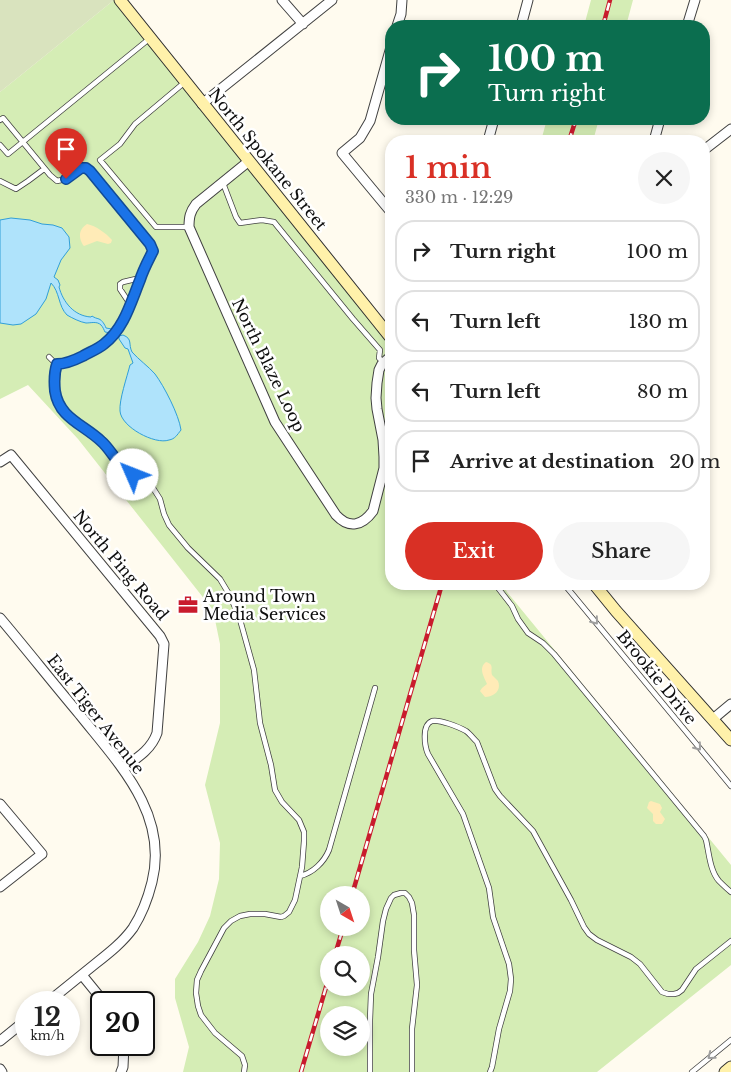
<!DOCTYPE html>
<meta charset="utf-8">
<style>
:root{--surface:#fff;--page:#f6f6f6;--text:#222;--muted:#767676;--line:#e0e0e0;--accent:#d93025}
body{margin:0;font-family:"Libre Baskerville",serif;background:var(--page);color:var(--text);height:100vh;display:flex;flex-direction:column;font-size:19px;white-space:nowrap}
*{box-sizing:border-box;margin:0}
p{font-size:16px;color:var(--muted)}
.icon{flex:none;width:28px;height:28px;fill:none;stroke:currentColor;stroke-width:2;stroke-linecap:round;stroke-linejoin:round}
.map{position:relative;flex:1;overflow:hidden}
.details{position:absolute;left:385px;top:135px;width:325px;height:455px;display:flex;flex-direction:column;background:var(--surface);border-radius:20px;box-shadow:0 2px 8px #0003}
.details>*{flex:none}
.hud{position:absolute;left:385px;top:20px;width:325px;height:105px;border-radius:20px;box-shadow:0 2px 8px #0003;background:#0b6e4f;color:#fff;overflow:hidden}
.needle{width:32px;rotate:141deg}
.tools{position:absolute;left:320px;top:886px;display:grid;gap:10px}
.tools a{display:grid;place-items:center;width:50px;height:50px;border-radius:50%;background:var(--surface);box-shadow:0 2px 8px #0003;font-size:25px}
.speed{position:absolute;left:15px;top:991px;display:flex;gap:10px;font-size:25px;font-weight:700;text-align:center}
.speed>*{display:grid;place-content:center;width:65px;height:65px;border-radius:50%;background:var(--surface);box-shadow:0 2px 8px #0003;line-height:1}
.speed small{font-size:12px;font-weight:400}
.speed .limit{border:2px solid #111;border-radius:8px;background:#fff;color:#111}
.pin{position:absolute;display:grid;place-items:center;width:42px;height:42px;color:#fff;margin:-51px -21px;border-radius:50% 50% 50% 0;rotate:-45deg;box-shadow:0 0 5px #0007}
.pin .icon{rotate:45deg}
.me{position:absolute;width:55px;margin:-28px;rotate:314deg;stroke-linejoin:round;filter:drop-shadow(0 0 4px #0008)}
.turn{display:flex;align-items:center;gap:18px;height:105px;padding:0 20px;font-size:22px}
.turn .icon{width:65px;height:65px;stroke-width:2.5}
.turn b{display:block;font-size:35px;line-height:42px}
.round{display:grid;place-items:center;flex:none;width:52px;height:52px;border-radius:26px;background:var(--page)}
.headline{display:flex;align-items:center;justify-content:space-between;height:85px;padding:0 20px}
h1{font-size:30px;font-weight:600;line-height:38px;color:var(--accent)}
.primary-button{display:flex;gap:10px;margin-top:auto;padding:10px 20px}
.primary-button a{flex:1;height:58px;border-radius:30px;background:var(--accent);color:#fff;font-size:20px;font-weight:600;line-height:58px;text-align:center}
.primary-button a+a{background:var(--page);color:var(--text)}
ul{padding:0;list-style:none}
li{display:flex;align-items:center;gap:15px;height:62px;margin:0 10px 8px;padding:0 10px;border:2px solid var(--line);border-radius:20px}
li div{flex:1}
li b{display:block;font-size:19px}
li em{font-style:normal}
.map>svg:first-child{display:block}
.green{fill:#d5edb5;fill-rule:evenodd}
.sand{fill:#ffebb7}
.cemetery{fill:#d9e3be}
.water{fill:#afe3fb;stroke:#319fd8}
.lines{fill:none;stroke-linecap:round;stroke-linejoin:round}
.lane-casing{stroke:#414141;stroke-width:6}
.street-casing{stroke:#414141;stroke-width:11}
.secondary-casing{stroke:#303030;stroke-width:13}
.lane{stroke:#fff;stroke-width:4.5}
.street{stroke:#fff;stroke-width:9}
.secondary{stroke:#fff1aa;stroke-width:11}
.rail-casing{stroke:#c91b2d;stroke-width:4.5}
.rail{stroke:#fff;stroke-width:2.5;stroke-dasharray:8;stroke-linecap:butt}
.oneway{stroke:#9f9f9f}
.route-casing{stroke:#114b97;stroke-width:12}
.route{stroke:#1a73e8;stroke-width:9}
.labels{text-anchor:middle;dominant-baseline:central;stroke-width:5;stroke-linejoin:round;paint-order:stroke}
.street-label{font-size:16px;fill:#0e0e0e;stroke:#fff}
.poi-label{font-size:16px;fill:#0e0e0e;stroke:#fff;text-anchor:start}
</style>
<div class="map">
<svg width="731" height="1072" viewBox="0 0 731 1072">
<rect width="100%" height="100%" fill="#fffbef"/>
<path class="green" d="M114,0H120L391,338V584H503L507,592L731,865V965L597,1072H183L189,1047L175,998V979L198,942L210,916L219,879L220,843L205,785L220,723V644L213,610L78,439L28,385L0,399V92ZM329,895H361V928H329ZM329,955H361V988H329ZM329,1015H361V1048H329Z
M591,0H633L626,26H584Z
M547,119H599L593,141H541Z"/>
<path class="sand" d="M87,224C96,226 106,233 112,240L111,243L108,244L97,241L84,246L83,245C78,237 79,229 87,224Z
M486,662C495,665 490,668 492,675C494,677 496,679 498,681C502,691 493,697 485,697L480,691L482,688L487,684C484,677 478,668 486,662Z
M651,801L660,804L662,808L660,812L665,819L662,824H656L653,821V814L647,808L649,802Z"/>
<path class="cemetery" d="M0,0H114L0,92Z"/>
<path class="water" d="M11,218L30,220L42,224L53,225L62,228L69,237L70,248L61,260L54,277L58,280L60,285L59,287C63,302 74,316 91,317L92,316C95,318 96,318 99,319C102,320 105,325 106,328L112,329L111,333L105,332C104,330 103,327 101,325C97,321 91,323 86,323C80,322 72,318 67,315C58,306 60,292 51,283L46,299L36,314L21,324L13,325L0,323V220Z
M123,335C133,339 128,344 132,352C139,360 148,366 155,374C164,386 179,415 181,430C177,435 175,439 169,440C155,445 121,427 120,411C119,400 127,377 130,365L133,363L128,349L125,348L119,339V336Z"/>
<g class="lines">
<defs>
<path id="lane" d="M185,82L135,124L120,144L100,160L156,227H189
M0,120L3,118L50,175L57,181L66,179L81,168H86L90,171L150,243L153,251L120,326L106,343L80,357L65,363L61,364L55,363L49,357
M0,145L8,154L149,39
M0,181L16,189L28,181L44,169
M223,183L236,217L240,223L262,220L274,222L353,319L380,350L379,358L391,369
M130,304L120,289V284L123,282L140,278
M57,364L55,376L54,385L57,400L62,409L74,421L102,442L115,457L133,475L153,488L160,499L164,514L169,525L188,548L220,579L229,594L239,616L254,670L260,723L271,765L275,790L282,802L299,820L304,832V841L302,867L295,900L289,912L284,916L281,917L265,914H250L240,916L231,921L224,928L201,971L197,980L196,993L198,1006L201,1015L215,1033L242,1056L245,1065L244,1072
M495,584L512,606L518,619L528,633L543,643L554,654L704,836L706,840C709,853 710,871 719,881C723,885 727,889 731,892
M564,584L731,786
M300,876C313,873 324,862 329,850L375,688
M370,1072V1020L371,994L378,957L383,921L386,909L391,898L394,895L401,893H405L409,897L412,903L414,915V950L417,985L412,1029V1072
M490,1072L492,1067L499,1029L510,991L511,979L509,964L493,917L489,888L463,814L428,754C425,747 421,725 432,721C439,719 459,727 466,731C470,734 473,738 477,742L495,789L500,796L533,831L571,900L584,927L589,934L597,940L631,957L640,964L662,992L668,994H674L678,993L682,990L696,969L731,941
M692,1072L731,1040"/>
<path id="street" d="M282,0L303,24
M397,26L401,14L402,0
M521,26L528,0
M687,26L695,0
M391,47L370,121L360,138L342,153L391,212
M202,104L332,0
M488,141L494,119
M654,141L660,119
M704,150L731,129
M249,161L196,204C190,212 189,217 189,227L275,422L336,515C349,529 362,526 373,511L384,468V457L383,440L377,409L376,398L377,383L379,370L382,364L391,356
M0,462L11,455L160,636L164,644L157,733C151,750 137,758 123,768
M0,618C27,650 53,683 80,715C119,764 169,814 152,882C148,898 142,914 133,928C123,942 109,953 95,964C79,977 63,990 48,1002
M713,719L731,704
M0,804L42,854L0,887
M82,975L104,1002
M0,1041L26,1020
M0,1069L2,1072
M121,1072L123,1067L124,1045"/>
<path id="secondary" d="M120,0L391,338
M594,584L616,611L731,740
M725,1072L731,1067"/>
</defs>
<use href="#lane" class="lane-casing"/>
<use href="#street" class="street-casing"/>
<use href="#secondary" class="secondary-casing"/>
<use href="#lane" class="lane"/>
<use href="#street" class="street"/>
<use href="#secondary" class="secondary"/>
<defs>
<path id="rail" d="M603,26L610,0
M569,141L576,119
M352,895L442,584
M335,955L343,928
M301,1072L329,977"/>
</defs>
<use href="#rail" class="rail-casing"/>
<use href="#rail" class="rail"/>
</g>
<defs><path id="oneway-chevron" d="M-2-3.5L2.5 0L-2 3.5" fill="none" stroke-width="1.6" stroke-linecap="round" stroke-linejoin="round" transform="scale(1.25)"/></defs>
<g class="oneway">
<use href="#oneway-chevron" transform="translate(595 621) rotate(51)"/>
<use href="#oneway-chevron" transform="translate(698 747) rotate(51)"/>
<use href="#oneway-chevron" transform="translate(711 1056) rotate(141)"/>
</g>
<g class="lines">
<defs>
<path id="route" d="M66,179L81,168H86L90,171L150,244L153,251C148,261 143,270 140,280C131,302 124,329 104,344C98,349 90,352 83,356C75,360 66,364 57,364C54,373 54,381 55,391C59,418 83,424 101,441C107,446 111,453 116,459C121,465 127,470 133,475"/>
</defs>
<use href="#route" class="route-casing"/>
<use href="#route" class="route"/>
</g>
<defs>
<symbol id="office-bare" viewBox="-9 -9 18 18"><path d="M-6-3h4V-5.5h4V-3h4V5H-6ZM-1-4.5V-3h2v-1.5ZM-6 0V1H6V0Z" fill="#c91b2d" stroke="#fff" stroke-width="2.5" paint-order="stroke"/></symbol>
</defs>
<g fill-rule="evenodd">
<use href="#office-bare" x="174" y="591" width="28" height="28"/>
</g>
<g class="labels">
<g class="street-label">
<text transform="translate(268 159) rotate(51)">North Spokane Street</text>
<text transform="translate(269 365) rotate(64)">North Blaze Loop</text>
<text transform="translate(121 565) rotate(50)">North Ping Road</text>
<text transform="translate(657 677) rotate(51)">Brookie Drive</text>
<text transform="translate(96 714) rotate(52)">East Tiger Avenue</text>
</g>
<g class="poi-label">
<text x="203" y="596">Around Town<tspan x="203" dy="18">Media Services</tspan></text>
</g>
</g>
</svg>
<div class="tools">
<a><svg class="needle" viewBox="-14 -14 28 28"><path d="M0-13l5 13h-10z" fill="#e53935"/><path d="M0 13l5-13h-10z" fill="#767676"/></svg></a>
<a><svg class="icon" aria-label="search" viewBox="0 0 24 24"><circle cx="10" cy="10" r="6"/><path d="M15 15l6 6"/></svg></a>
<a><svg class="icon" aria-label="layers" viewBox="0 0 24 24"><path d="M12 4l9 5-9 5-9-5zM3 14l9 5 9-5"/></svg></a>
</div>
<div class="speed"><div>12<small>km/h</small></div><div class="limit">20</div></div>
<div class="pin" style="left:66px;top:179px;background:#d93025"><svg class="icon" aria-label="arrive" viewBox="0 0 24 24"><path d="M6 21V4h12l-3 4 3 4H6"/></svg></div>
<svg class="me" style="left:133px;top:475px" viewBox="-20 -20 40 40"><circle r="19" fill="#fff"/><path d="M0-13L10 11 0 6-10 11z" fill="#1a73e8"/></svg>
<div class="hud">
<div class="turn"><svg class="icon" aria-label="right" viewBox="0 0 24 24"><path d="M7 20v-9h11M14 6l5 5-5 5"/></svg><div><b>100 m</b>Turn right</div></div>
</div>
<section class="details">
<div class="headline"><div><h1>1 min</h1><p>330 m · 12:29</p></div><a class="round"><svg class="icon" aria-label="close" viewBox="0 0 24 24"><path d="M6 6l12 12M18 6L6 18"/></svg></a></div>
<ul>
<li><svg class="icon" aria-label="right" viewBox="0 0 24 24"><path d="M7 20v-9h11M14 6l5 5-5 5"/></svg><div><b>Turn right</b></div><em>100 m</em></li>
<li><svg class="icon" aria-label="left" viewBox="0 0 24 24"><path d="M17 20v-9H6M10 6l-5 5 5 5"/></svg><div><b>Turn left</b></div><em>130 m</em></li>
<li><svg class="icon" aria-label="left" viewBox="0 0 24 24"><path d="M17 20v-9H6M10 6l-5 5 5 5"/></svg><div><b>Turn left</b></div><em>80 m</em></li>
<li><svg class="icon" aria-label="arrive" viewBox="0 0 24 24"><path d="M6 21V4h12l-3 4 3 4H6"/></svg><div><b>Arrive at destination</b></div><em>20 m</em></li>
</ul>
<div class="primary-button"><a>Exit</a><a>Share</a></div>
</section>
</div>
